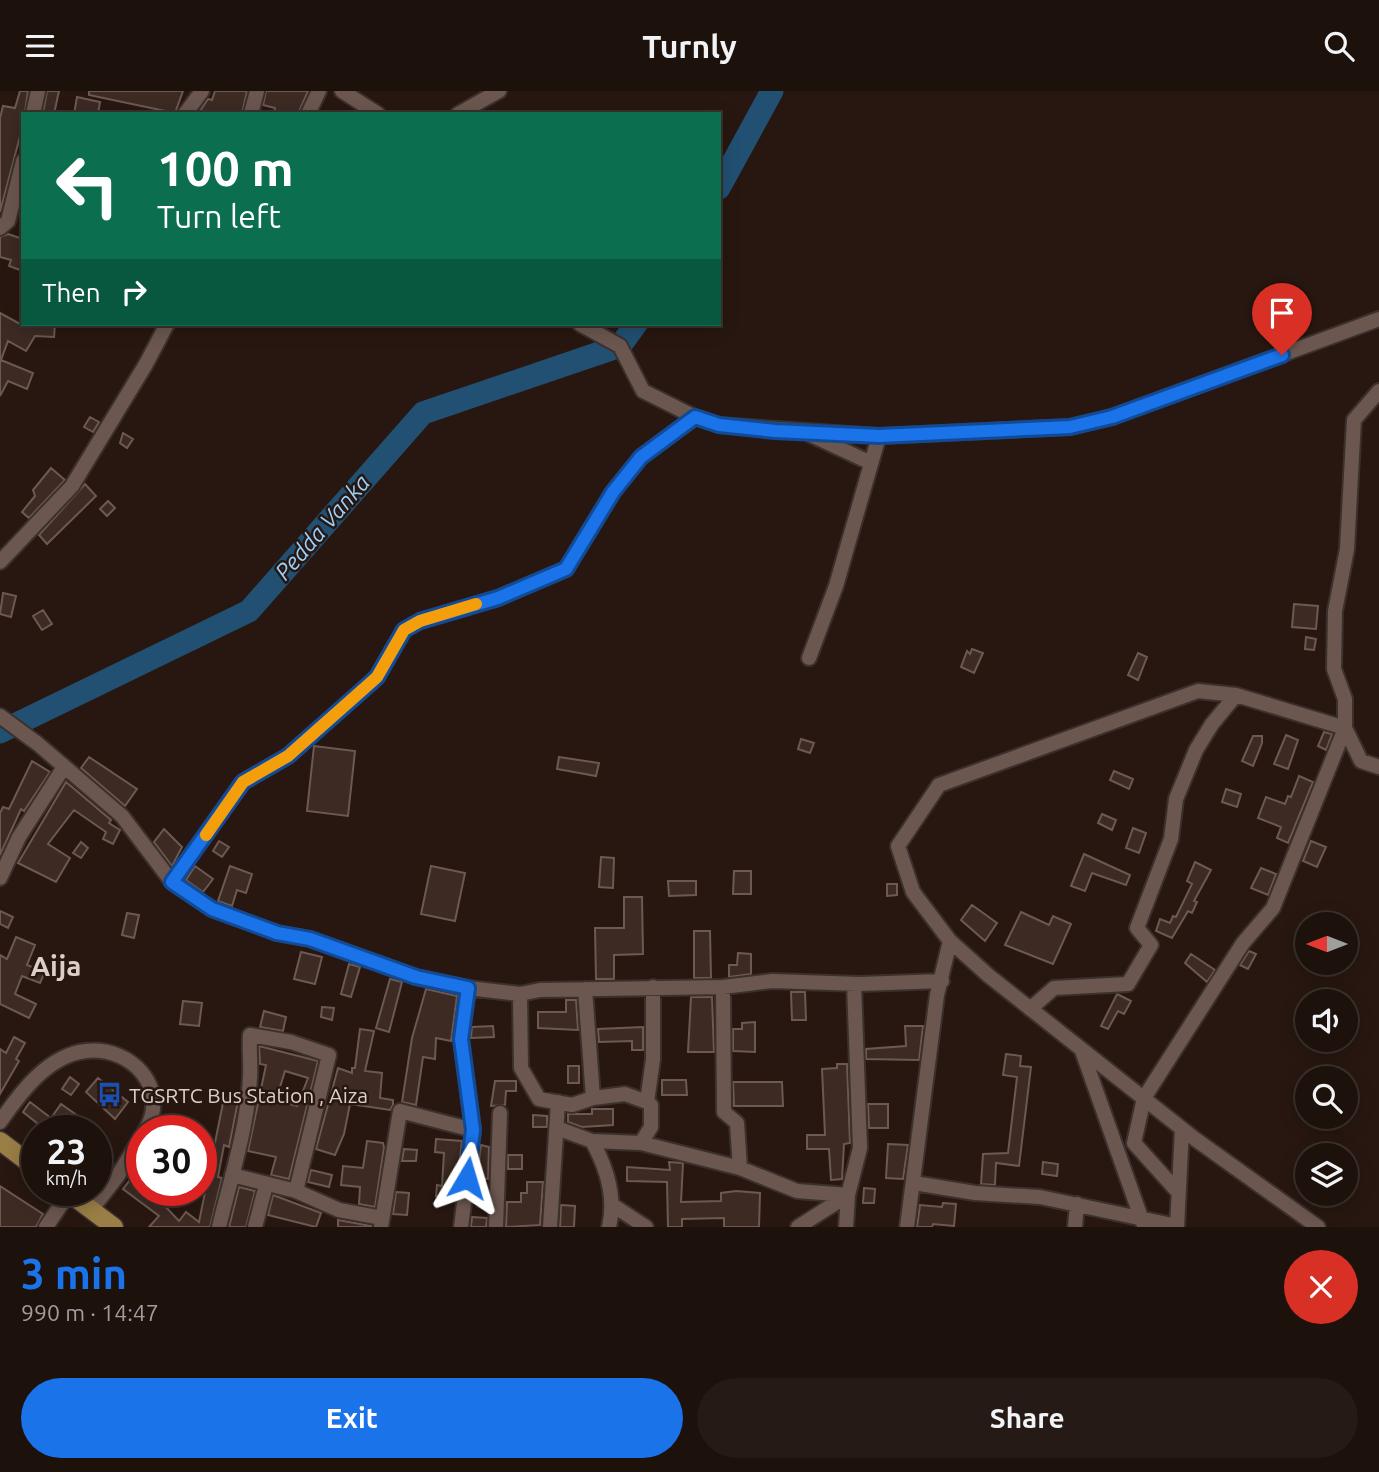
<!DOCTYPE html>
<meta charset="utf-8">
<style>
:root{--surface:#1d110c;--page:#251a15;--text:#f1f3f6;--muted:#a09d9d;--line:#3b312d;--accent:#1a73e8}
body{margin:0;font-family:Ubuntu,sans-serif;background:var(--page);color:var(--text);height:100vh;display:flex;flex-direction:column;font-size:26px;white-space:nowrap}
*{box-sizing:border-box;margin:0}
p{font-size:23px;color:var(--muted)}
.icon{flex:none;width:38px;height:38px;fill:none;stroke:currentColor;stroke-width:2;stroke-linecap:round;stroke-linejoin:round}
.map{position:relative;height:1136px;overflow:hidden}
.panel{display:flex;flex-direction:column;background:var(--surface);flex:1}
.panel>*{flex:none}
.guide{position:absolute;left:21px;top:21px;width:700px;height:214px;border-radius:0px;box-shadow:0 4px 18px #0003,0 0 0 2px var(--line);background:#0b6e4f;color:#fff;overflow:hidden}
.needle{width:46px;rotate:270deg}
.fabs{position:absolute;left:1295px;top:821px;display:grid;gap:14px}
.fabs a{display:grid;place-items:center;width:63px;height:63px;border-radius:50%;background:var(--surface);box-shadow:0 4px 18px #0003,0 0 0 2px var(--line);font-size:35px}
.speed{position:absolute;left:21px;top:1024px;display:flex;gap:14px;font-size:35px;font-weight:700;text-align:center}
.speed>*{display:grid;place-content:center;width:91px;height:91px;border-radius:50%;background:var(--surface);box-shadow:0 4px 18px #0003,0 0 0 2px var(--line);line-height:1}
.speed small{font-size:18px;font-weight:400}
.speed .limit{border:10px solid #d22;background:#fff;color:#111}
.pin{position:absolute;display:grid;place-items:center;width:60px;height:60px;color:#fff;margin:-72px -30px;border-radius:50% 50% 50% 0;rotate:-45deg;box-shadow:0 0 7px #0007}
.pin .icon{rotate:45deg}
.me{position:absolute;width:77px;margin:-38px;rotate:7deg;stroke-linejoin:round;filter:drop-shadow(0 0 5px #0008)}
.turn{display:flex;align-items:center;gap:24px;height:147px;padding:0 21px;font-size:32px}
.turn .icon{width:91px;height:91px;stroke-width:2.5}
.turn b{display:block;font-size:49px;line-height:60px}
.then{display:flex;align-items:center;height:66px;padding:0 21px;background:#0003;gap:14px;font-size:26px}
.round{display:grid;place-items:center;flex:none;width:74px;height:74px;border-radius:37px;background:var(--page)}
.head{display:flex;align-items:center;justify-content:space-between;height:119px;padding:0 21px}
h1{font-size:42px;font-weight:700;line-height:52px;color:var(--accent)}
.cta{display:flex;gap:14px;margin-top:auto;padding:14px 21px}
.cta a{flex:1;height:80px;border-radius:42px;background:var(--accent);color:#fff;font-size:28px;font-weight:700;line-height:80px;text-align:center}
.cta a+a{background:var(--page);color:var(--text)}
header{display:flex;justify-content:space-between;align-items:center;height:91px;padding:0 21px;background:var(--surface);font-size:32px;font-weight:700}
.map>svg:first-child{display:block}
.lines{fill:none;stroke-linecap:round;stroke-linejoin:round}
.river{stroke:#215072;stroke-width:23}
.building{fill:#3c2a23;stroke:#6d5951;stroke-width:2;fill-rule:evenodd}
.minor-casing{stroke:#3c302d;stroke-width:18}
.major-casing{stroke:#3c302d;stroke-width:21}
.minor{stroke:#6b574f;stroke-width:14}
.major{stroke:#997e45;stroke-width:18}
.route-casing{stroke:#114b97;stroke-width:18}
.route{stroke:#1a73e8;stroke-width:12}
.slow{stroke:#f59e0b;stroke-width:12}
.labels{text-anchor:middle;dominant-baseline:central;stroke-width:5;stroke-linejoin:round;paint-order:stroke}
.poi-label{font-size:21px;fill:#dbcfca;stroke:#271710;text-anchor:start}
.water-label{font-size:23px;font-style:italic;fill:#99d0fd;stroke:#271710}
.district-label{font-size:28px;font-weight:bold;fill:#dbcfca;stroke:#271710}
</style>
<header><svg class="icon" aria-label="menu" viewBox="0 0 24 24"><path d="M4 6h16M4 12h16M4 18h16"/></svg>Turnly<svg class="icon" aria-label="search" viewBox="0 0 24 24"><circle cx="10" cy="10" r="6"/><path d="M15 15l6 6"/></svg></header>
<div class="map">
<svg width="1379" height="1136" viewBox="0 0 1379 1136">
<rect width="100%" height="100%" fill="#271710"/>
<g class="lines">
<path class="river" d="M719,97L772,0
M0,641L249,520L423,322L620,255L636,233"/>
</g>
<path class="building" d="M20,0H28L23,34L0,121V27L3,15L15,17Z
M47,0H59L54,23L43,22Z
M89,0H183L175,22L89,4Z
M215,0H247L242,23H198L208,8L212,9Z
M266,0H308L298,23H274L275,17L263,14Z
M77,6L100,11L98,23H74Z
M8,143L23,148L20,179L9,175L11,169L0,166V146Z
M0,222L20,233H55L54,246L35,245L26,260L8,250L1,269L33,282L27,298L8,290L0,305Z
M90,326L99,331L93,341L84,336Z
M123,342L133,348L127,357L120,352Z
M51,377L65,389L29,427L22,421L35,405L33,399Z
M85,393L96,405L47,453L39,444Z
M108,410L115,417L107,425L100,418Z
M3,502L16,505L11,526L0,523Z
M1294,513L1318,515L1316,538L1292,536Z
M43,519L52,533L42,539L33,525Z
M1306,546L1316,548L1314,559L1305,558Z
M972,558L983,562L974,582L961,576L967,560L970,563Z
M1138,562L1147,566L1138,589L1128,584Z
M1324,641L1332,643L1326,659L1318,655Z
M1286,644L1298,649L1288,678L1274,673Z
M1253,645H1262V652L1253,675L1242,670Z
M801,648L814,652L810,662L798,658Z
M314,655L355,660L348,725L307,720Z
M89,666L137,698L125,715L81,677Z
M559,666L599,672L596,685L557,678Z
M32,670L50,681L24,720L21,718L0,764V722L3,716L9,718Z
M1114,680L1133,688L1129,698L1110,689Z
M1299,685L1313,691L1288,752L1277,747L1281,736L1258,727L1266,706L1285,713L1288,705L1291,706Z
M66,691L111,729L109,732L120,739L113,753L103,748L106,741L74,719L48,753L70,767L56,791L18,772Z
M1226,698L1241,703L1237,716L1222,711Z
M1102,723L1116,729L1112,739L1098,732Z
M1133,737L1146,742L1139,762L1126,757Z
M164,738L182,756L172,775L154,751Z
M219,750L229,756L222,766L213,760Z
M1311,750L1326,756L1317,776L1303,770Z
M81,751L88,757L81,767L73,762Z
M1084,763L1130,784L1126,794L1092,782L1085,800L1071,795Z
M601,766L614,767L613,797L599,796Z
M1195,771L1211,779L1194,810L1197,811L1192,822L1188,820L1172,847L1156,840L1160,828L1170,832L1173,825L1176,826L1192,793L1187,790Z
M195,775L213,788L203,801L186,789Z
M230,775L252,783L246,802L237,799L232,815L218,810Z
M431,775L465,782L455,830L421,823Z
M1261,777L1276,783L1268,804L1251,797Z
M734,780H751V803H733Z
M668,790H696V804L669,805Z
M887,793H897V804L887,805Z
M624,806H642L643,863L614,864V888H596L595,837H624Z
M972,814L997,832L985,850L961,829Z
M0,820L13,826L8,837L0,833Z
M1021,821L1049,834L1053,825L1071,833L1053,873L1005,854Z
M127,822L139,824L134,847L122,844Z
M694,840H710L711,887H694Z
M16,846L35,854L27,874L45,881L40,892L22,885L15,903L36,913L29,927L0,913V864L7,868Z
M1249,860L1256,863L1248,878L1240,874Z
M301,861L322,866L315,893L294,888Z
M738,862L751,863V883L729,886V874H737Z
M1191,863L1215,879L1207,891L1185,872Z
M349,873L360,876L351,906L341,903Z
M390,888L402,891L389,941L376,937Z
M426,898L457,905L451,950L436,947L435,968L423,966L416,1014L402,1011L412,947Z
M791,901H805L806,929H792Z
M1117,903L1131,910L1124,923L1118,920L1108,938L1101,935Z
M691,906H712L714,961H688Z
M566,909H576L578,939L538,937V921H566Z
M183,910L202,912L199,935L180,933Z
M322,916L334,917L332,929L321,926Z
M264,920L286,926L283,940L260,936Z
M755,931V961L733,960V938H742V932Z
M493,935L494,946L471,947L472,936Z
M905,935H923L919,969L866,968V958L906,955Z
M643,936V959H632V950L599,951L598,938Z
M360,938L374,940L365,980L382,982L380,1007L393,1009V1014L390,1019L350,1013L344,1043L335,1064L316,1058L338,977L352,982V977H355Z
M14,946L25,952L16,968L19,970L0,1003V958L6,962Z
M259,955L318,970L289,1088L271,1084L276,1066L248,1060L266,974L260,973ZM285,980L308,987L297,1015L276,1009Z
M1006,963L1021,965L1020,975L1031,976L1019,1075L996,1072L995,1094L981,1093L983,1063L1008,1062L1017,986L1003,984Z
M837,973H847L850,1052L844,1053L842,1088L831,1089L829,1058H807V1044H825L822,978L837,977Z
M568,975H579V992H568Z
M70,986L79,993L71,1004L62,998Z
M98,987L128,1011L115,1028L86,1001Z
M662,989H686L687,1004H662Z
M495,990H516V1000H506L505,1014L491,1015Z
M733,991H782L783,1015H734Z
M224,1007L238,1010L229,1056L224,1054L218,1086L222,1087L210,1136H149L159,1125L123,1098L130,1089L164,1114L179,1130L186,1121L199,1131Z
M30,1011L51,1027L61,1013L85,1030L78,1040L67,1032L62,1040H47L23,1021Z
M868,1013H888V1037H869Z
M592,1018H613V1034L582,1036L568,1031V1023H592Z
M533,1024L547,1025V1036H533Z
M436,1048L462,1050L455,1107L436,1105L437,1094L442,1095L444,1062L435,1061Z
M367,1050L383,1052L384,1057L375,1116L359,1113L360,1096L341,1094L343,1075L363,1077Z
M888,1053L908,1054L903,1088L886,1087Z
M481,1054L489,1056L488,1088L477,1087Z
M404,1058L417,1059L416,1070H402Z
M96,1064L108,1073L96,1090Z
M508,1064H522V1078H508Z
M669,1071L683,1072L681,1111L721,1110V1102L736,1100L760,1102L759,1136H724V1127L682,1128V1136H668L667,1091L627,1090V1076L670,1079Z
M1043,1071L1058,1073L1057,1085L1042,1083Z
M311,1079L332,1084L329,1096L308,1091Z
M527,1091H543L540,1134L506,1136L507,1111H521V1102H527Z
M0,1095L43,1123L36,1136H0Z
M239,1096L255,1100L246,1136H229Z
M864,1097L875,1098L874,1112H863Z
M396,1101L409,1102L407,1124L393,1123Z
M273,1104L321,1122L316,1136L268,1124Z
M943,1112L956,1113L954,1135L933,1133L932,1136H917L920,1114L942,1116Z
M561,1114L575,1115L574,1136H560Z
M472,1126L487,1127L486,1136H471Z
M338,1129L371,1135L372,1136H338Z"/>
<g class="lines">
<defs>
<path id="minor" d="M342,0L378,23
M33,23L38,0
M185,23L202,0
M251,23L257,0
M308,23L319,0
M458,23L499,0
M0,137L8,130L23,70
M580,233L620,255L643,300L695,326L719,334L879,345L1070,336L1112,326L1379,228
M1379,300L1354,329L1347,458L1335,520L1334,578L1345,608V637L1361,670L1379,676
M811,344L871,372
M0,471L72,395L146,273L167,233
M809,567L836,495L879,345
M0,625L38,653L122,725L172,791L212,818L277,842L310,848L416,886L468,897L520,903L540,899L723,896L772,890L860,893L942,890
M0,787L19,746L64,676
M172,791L243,691L288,665L366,596L377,586L404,539L420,530L498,507L566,478L613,401L641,366L695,326
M468,897L461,948L473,1039
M520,903L521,977L539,1008L572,1014L593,1007L585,898
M1030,918L1054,897L1128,893L1151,854L1137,837L1171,748L1176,708L1196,659L1212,633L1236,604
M1082,960L1143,1132
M593,1007L625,1003L647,1011L653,968V896
M0,1031C20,1002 48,964 86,960C132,955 171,998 145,1040
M557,1037L592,1050
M641,1052L651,1036V1014L647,1011
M740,1077L797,1100L848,1104L860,1057L854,893
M914,1092L975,1102L1040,1106L1177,1135
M296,1100L339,1119L382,1127
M1178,1101L1134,1052L1144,1007L1243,852L1273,817L1345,637L1236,604L1198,600L939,694L898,755L913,801L950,850L989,885L1195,1048L1318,1136
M614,1115L646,1136
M91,1119L117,1086L142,1045
M46,1136L69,1102
M219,1136C230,1090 248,1034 250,987C251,973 249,959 250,944L291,951L329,964L296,1100L232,1084
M255,1136L266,1094
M381,1136L400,1020L473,1039L461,1136
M496,1136L500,1022
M550,1136L558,1011
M609,1136C616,1106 607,1077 592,1050L641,1052L740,1077L737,1032L724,1021L723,896
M798,1136L848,1104
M846,1136L848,1104
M907,1136L937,904L950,850
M1075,1136L1077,1113
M1177,1136L1182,1038"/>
<path id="major" d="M0,1050L37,1078
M65,1099L114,1136"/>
</defs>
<use href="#minor" class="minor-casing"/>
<use href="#major" class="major-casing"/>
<use href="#minor" class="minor"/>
<use href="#major" class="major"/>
</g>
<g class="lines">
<defs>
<path id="route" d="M467,1087L473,1039L461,948L468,897L416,886L310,848L277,842L212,818L172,791L243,691L288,665L366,596L377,586L404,539L420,530L498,507L566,478L613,401L641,366L695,326L719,334L775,340L879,345L1070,336L1112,326L1282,264"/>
</defs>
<use href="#route" class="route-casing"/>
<use href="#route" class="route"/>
<path class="slow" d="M206,744L243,691L288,665L377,586L404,539L420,530L476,513"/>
</g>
<defs>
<symbol id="bus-bare" viewBox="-9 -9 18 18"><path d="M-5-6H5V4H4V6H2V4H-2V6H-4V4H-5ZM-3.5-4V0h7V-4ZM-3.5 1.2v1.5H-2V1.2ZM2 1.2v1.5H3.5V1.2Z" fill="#1a4fb4" stroke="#271710" stroke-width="2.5" paint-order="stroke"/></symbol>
</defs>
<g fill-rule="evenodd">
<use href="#bus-bare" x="92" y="986" width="35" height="35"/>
</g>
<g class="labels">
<g class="poi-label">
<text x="129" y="1004">TGSRTC Bus Station , Aiza</text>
</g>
<g class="water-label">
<text transform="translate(322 436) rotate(-49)">Pedda Vanka</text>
</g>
<g class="district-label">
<text x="56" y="874">Aija</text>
</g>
</g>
</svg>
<div class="fabs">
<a><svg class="needle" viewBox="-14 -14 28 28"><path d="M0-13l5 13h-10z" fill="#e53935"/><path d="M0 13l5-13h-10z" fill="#a09d9d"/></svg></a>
<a><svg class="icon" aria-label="sound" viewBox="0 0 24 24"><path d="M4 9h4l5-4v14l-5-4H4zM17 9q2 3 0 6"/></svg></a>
<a><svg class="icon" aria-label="search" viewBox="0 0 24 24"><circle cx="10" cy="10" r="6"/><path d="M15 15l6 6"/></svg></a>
<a><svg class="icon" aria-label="layers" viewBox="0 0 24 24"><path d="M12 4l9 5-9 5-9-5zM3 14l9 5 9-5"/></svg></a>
</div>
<div class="speed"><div>23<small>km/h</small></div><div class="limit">30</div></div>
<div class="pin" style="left:1282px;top:264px;background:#d93025"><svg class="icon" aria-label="arrive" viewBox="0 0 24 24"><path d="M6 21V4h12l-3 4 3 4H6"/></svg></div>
<svg class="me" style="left:467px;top:1087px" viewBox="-20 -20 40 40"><path d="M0-17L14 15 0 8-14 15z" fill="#1a73e8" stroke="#fff" stroke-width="4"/></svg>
<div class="guide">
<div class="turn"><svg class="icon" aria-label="left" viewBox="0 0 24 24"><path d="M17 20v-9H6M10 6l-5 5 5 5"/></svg><div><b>100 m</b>Turn left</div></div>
<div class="then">Then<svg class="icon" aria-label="right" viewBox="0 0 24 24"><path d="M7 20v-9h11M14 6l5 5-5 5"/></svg></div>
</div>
</div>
<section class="panel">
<div class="head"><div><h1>3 min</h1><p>990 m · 14:47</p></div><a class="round" style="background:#d93025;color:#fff"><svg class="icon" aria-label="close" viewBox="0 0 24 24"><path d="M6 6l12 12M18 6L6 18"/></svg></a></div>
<div class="cta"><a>Exit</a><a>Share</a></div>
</section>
